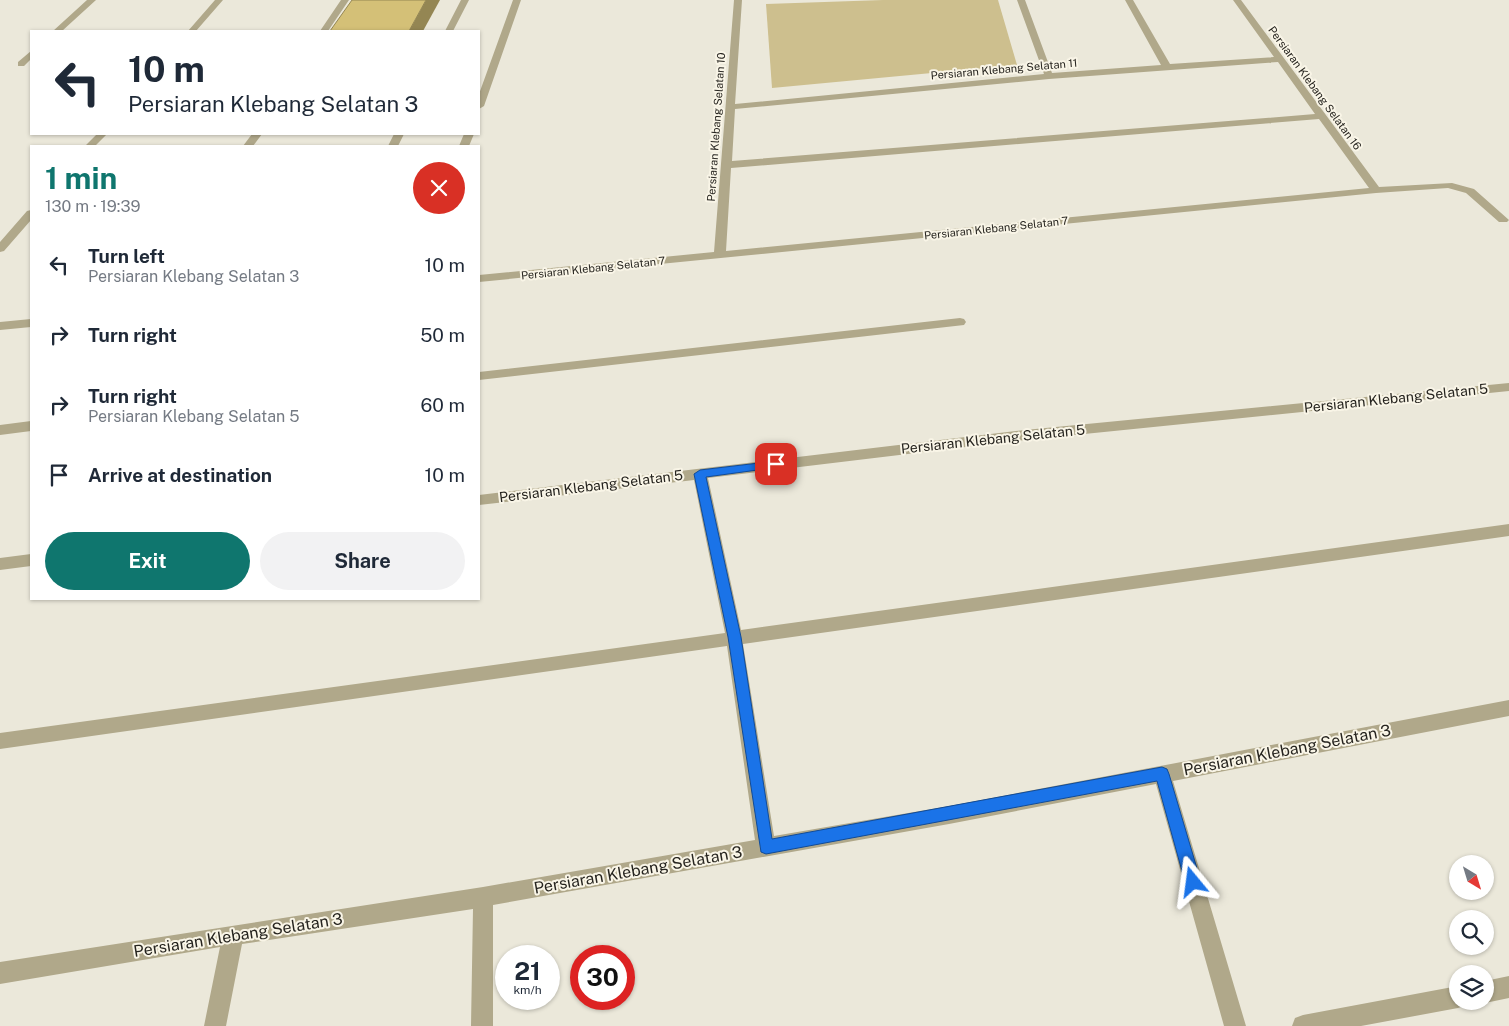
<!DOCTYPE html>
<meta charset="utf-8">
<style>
:root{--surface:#fff;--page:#f2f2f3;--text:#1f2937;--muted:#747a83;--accent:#0f766e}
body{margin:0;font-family:"Public Sans",sans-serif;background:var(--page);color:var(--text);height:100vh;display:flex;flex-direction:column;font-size:19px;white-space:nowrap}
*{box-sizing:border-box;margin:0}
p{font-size:16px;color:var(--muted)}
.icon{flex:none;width:28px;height:28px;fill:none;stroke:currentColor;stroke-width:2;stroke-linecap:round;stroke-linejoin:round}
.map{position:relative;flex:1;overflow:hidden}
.panel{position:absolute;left:30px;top:145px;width:450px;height:455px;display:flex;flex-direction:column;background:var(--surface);border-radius:0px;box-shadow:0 1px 4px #0004}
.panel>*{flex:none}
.top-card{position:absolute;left:30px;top:30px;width:450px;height:105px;border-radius:0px;box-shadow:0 1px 4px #0004;background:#fff;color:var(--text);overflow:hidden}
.needle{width:32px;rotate:142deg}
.tools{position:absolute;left:1449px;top:855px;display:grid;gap:10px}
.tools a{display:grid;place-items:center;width:45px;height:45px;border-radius:50%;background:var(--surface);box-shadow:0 1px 4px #0004;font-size:25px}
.speed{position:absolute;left:495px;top:945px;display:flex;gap:10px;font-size:25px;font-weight:700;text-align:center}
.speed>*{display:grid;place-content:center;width:65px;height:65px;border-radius:50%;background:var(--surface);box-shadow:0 1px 4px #0004;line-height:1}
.speed small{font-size:12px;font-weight:400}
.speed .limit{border:8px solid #d22;background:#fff;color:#111}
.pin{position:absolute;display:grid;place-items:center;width:42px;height:42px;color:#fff;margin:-21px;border-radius:10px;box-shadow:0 2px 8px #0006}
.me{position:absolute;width:55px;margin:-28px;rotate:344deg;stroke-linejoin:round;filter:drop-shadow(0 0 4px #0008)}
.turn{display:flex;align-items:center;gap:18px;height:105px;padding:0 15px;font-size:22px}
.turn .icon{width:65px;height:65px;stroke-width:2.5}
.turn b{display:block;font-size:35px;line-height:42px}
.round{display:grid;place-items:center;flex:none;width:52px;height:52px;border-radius:26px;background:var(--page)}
.summary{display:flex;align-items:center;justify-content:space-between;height:85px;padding:0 15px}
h1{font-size:30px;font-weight:700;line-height:38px;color:var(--accent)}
.button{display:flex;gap:10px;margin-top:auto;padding:10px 15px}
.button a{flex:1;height:58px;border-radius:30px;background:var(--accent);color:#fff;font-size:20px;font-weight:700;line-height:58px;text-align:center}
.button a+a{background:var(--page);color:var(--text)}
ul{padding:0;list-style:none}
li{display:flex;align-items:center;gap:15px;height:70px;padding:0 15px}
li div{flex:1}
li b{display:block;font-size:19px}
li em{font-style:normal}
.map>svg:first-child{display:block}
.green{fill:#cdbf8e}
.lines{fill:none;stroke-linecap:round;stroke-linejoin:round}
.minor{fill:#b0a88a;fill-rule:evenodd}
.shaded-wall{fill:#948653}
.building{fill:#d4c077;stroke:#948653}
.route{fill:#1a73e8;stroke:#114b97}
.labels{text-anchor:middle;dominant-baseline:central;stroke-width:4;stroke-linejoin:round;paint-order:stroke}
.far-street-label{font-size:11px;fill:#26241f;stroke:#f9f5e7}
.street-label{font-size:14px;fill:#26241f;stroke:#f9f5e7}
.near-street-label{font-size:16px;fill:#26241f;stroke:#f9f5e7}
</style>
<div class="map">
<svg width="1509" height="1026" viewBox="0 0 1509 1026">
<rect width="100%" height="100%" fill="#ebe8da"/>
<path class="green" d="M883,0H998L1017,65L772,88L766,4Z"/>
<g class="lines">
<path class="minor" d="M87,0H96L62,31H53Z
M215,0H223L196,31H188Z
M341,0H349L328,31H320Z
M461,0H469L453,31H445Z
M513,0H521L484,106L479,109V94Z
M734,0H742L735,104L1044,74L1017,0H1025L1052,73L1161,65L1125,0H1133L1170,64L1274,57L1233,0H1241L1379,187L1452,183L1474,189L1509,220L1507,222H1499L1466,193L1448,188L1376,193L479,282V275L714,252ZM1278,62L1315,114L732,161L735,109L1049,79ZM1319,119L1369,188L726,251L731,168Z
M31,51V59L24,66H18V62Z
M97,134H107L95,146H85Z
M252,134H262L253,146H243Z
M394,134H404L398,146H388Z
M464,134H474L469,146H459Z
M31,210V220L4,251L0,252V242L27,211Z
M960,318L964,319L966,322L964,325L479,380V372Z
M31,319V327L0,330V322Z
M1509,383V391L1025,440L708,478L741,630L1509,524V536L743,644L774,836L949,806L1509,700V716L1173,781L1246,1026H1224L1156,784L949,824L493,905V1026H471L473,909L242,944L226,1026H204L220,947L0,984V962L483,887L755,840L727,646L0,749V733L725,633L694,480L479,505V495L1025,430Z
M31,421V431L0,435V425Z
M31,554V566L0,570V558Z
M1509,976V998L1485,1003L1481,1001H1485V981Z
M1458,986V1001H1467L1466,1005L1458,1008L1361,1026H1292L1295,1018L1303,1015Z"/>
</g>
<path class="shaded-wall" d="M426,0H440L423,31H409Z"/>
<path class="building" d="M352,0H426L409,31H330Z"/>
<path class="route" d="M776,461L781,464L780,467L706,477L741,637L772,839L1162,767L1167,769L1169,774L1201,882L1198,887L1193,889L1188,887L1185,882L1157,781L766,854L761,852L728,637L694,474L700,470Z"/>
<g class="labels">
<g class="far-street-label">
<text transform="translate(1004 69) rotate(-5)">Persiaran Klebang Selatan 11</text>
<text transform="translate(1315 88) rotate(54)">Persiaran Klebang Selatan 16</text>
<text transform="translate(716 127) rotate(-86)">Persiaran Klebang Selatan 10</text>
<text transform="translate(996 228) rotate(-6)">Persiaran Klebang Selatan 7</text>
<text transform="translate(593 268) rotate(-6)">Persiaran Klebang Selatan 7</text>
</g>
<g class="street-label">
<text transform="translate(1396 398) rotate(-6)">Persiaran Klebang Selatan 5</text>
<text transform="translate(993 439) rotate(-6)">Persiaran Klebang Selatan 5</text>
<text transform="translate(591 486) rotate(-7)">Persiaran Klebang Selatan 5</text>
</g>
<g class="near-street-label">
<text transform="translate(1287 750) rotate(-11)">Persiaran Klebang Selatan 3</text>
<text transform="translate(638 870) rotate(-10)">Persiaran Klebang Selatan 3</text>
<text transform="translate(238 935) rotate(-9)">Persiaran Klebang Selatan 3</text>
</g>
</g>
</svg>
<div class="tools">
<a><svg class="needle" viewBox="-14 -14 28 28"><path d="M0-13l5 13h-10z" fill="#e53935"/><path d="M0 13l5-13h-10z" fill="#747a83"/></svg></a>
<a><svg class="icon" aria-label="search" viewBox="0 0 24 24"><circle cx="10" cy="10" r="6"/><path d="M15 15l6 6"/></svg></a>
<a><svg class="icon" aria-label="layers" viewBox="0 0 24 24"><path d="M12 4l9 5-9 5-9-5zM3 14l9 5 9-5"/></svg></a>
</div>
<div class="speed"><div>21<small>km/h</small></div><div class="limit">30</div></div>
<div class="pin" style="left:776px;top:464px;background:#d93025"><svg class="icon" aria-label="arrive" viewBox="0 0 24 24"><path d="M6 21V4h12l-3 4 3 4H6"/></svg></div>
<svg class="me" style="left:1193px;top:882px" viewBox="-20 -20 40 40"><path d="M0-17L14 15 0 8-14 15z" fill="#1a73e8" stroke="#fff" stroke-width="4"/></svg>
<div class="top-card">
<div class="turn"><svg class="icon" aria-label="left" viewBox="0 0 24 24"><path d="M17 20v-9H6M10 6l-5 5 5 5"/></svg><div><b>10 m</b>Persiaran Klebang Selatan 3</div></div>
</div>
<section class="panel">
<div class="summary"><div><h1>1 min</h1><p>130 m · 19:39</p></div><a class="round" style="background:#d93025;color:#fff"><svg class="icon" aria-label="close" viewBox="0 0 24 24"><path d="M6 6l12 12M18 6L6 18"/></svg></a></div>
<ul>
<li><svg class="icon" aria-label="left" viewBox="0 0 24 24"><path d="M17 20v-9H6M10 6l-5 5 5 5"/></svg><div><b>Turn left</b><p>Persiaran Klebang Selatan 3</p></div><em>10 m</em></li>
<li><svg class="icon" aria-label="right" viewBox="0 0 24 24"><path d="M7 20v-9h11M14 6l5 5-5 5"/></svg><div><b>Turn right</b></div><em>50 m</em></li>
<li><svg class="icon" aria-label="right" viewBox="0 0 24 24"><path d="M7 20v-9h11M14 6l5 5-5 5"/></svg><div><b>Turn right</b><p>Persiaran Klebang Selatan 5</p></div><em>60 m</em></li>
<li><svg class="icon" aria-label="arrive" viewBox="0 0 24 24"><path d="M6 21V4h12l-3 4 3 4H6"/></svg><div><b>Arrive at destination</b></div><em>10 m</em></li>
</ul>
<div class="button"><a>Exit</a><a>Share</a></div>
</section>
</div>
